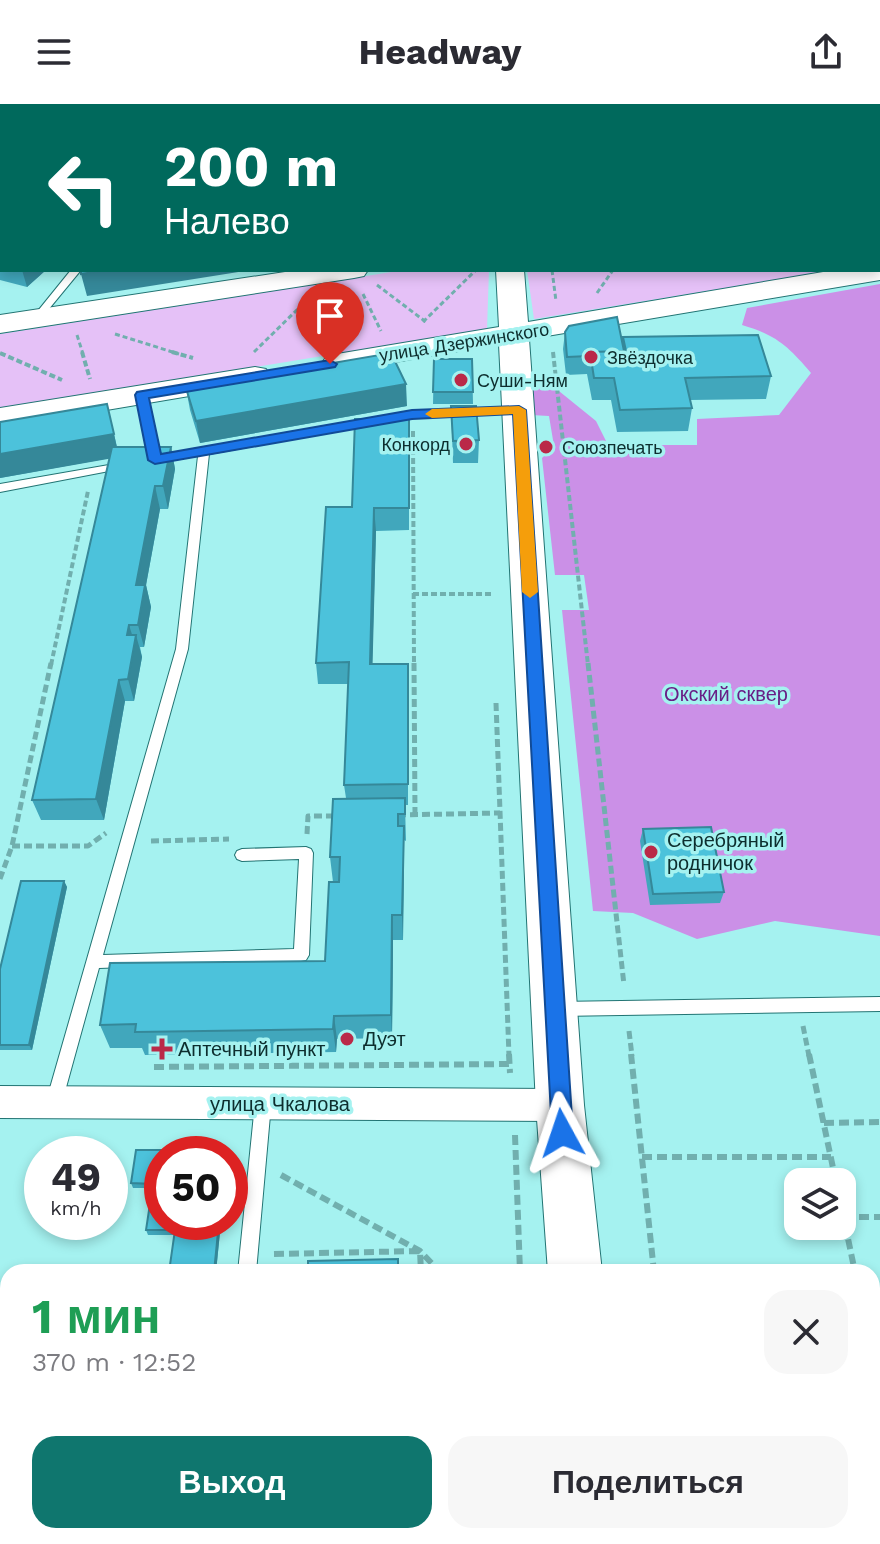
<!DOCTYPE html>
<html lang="ru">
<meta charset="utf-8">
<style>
:root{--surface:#fff;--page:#f7f7f7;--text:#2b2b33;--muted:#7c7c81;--accent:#0f766e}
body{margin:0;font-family:"Work Sans",sans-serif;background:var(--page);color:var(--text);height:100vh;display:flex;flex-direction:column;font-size:30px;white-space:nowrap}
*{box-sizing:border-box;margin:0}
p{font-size:26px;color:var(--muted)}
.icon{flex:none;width:44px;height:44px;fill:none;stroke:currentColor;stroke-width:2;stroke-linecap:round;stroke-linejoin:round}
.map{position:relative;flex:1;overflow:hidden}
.drawer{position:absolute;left:0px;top:1160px;width:880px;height:280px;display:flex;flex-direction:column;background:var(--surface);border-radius:24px 24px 0 0;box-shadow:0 4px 12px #0003}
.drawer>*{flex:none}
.top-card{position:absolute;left:0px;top:0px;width:880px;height:168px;box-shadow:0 4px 12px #0003;background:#00695c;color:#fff;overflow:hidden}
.buttons{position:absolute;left:784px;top:1064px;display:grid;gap:16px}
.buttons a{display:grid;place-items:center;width:72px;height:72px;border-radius:16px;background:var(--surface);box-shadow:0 4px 12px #0003;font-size:40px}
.speed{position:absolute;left:24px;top:1032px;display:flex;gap:16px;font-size:40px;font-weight:700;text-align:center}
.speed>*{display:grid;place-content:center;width:104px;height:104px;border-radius:50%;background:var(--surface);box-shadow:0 4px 12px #0003;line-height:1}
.speed small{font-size:20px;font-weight:400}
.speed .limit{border:12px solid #d22;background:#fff;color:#111}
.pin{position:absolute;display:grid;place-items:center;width:68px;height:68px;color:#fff;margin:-82px -34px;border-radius:50% 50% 50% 0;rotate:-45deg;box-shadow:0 0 8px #0007}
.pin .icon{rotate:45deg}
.me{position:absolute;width:88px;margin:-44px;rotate:355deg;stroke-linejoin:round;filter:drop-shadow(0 0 6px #0008)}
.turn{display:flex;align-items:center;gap:28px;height:168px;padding:0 32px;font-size:36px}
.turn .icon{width:104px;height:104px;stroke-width:2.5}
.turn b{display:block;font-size:56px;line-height:68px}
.round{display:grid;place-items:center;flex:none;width:84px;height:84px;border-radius:24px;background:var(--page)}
.overview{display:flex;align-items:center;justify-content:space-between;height:136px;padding:0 32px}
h1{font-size:48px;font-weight:700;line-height:60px;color:#1e9e55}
.action{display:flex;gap:16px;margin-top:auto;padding:16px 32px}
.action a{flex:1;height:92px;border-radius:24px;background:var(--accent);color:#fff;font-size:32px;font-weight:700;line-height:92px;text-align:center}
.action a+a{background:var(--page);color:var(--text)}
header{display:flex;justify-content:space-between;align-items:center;height:104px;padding:0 32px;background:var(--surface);font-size:36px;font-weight:700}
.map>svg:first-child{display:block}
.green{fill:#e5c1f7}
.forest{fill:#cb90e7}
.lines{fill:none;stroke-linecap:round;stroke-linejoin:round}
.lane-casing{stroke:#227473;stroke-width:2}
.street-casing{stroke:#227473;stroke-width:2}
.secondary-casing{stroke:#227473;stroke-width:2}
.path-far3{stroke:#71afae;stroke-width:3;stroke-dasharray:5 3;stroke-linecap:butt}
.path-far2{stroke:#71afae;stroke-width:4;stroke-dasharray:6 3;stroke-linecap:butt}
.path-far1{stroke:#71afae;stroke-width:5;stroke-dasharray:8 4;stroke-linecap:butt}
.path{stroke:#71afae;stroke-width:6;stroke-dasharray:10 5;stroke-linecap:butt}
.lane{fill:#fff;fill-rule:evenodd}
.street{fill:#fff;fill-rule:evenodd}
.secondary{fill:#fff;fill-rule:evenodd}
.wall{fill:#41a7bc}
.shaded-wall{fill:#358899}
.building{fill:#4cc2db;stroke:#358899;stroke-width:2}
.route{fill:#1a73e8;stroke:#114b97;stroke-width:2}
.slow{fill:#f59e0b}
.poi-dot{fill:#ba2948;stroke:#a5f2f0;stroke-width:3}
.labels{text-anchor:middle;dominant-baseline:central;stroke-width:7;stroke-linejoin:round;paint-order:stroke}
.far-street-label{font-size:18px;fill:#0d2e2e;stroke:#a5f2f0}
.far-poi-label{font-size:18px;fill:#0d2e2e;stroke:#a5f2f0;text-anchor:start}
.park-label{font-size:20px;fill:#691f86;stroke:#a5f2f0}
.poi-label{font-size:20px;fill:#0d2e2e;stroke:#a5f2f0;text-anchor:start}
.street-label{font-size:20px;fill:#0d2e2e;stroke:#a5f2f0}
</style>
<header><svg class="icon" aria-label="menu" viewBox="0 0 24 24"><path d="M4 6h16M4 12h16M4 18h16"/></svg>Headway<svg class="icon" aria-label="share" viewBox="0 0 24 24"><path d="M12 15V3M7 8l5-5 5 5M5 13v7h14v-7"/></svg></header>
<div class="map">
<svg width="880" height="1440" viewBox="0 0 880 1440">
<rect width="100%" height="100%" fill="#a5f2f0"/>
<path class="green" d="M404,166H489L487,225L0,305V230Z
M527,166H836L534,215Z"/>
<path class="forest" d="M880,180V832L775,817L697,835L633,809L593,807L562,506H589L584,471H555L542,354L554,342L549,312L531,311L528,286L549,279L596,317L608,341H697V315L779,311L811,269C788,242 776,231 742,221L747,204Z"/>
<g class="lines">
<defs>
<path id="lane" d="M630,0H638V2H630Z
M678,0H686V2H678Z
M817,0H826L827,2H818Z
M0,45L2,46V52L0,51Z
M71,166H81L39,217H33V213Z
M141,288L146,291L160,352L412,307L519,303L524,306L519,309L412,313L209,350L188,545L103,851L294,845L299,755L242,757L237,755L235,751L237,747L242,745L306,743L311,745L313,749L309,851L306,856L301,857L99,864L62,998L60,1003L54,1006L48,1003L46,998L176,545L198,352L150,358L136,291Z
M126,358L132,361L130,363L0,388V380Z
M880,893V907L558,912L553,910L550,905L553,900L558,898Z
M263,992L269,995L271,1000L256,1168H238L255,1000L257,995Z
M212,1432H232L231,1440H211Z"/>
<path id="street" d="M878,79H880V91H878Z
M0,982L560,985L572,990L577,1001L572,1012L560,1017L0,1014Z"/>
<path id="secondary" d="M486,0H510V2H486Z
M880,158V176L529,235L584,1001L602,1168H548L536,1001L499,240L337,268L326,265L322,259L326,253L337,250L499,223L496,166H524L528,218L835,166H878Z
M298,166H368L364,172L354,174L0,229V211Z
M255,263L266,265L270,272L266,279L0,324V304Z
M568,1432H628L629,1440H569Z"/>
</defs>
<use href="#lane" class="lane-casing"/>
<use href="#street" class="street-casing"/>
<use href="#secondary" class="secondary-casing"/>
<path class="path-far3" d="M552,166L556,197
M377,181L426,218
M597,189L613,166
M363,190L381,227
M423,218L476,166
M115,230L179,250
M77,231L83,250
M254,248L304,199"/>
<path class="path-far2" d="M82,248L90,275
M172,248L193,254
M553,248L588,561
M0,249L62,276
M413,327L414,561
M413,490H491
M51,561L88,387"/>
<path class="path-far1" d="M414,559L415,710
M588,559L624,881
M496,599L509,952
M398,711L500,709
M307,730L308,712H337
M151,737L229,735
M12,742H88L106,729
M0,775L12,742L51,559
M803,922L809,952
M629,927L632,952"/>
<path class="path" d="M509,950L510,969
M631,950L654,1168
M809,950L836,1078
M154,963L509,960
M824,1019L880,1018
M515,1031L520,1168
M642,1053H831
M281,1071L420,1147L440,1168
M842,1106L855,1168
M844,1113H880
M274,1150L420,1147L421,1168
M872,1214H880
M872,1321L880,1361
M422,1432V1440
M530,1432L531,1440
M683,1432L684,1440"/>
<use href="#lane" class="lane"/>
<use href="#street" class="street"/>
<use href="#secondary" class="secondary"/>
</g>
<path class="wall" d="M0,127L2,128V166H46L27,183L0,176Z
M565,228L622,238L623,233L771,272L766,295L690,296L692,304L688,327L617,328L611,296H592L587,270L566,271L563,245Z
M434,255H472L473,300H433Z
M186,284L407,302L200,339L190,306Z
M107,300L117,343H171L175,365L168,405H160L146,481L151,503L144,543H140L142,553L134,597H125L104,716H41L32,696L110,354L0,374V318Z
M451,302L479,336L478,359H453Z
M409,315V426L376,427L372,560L408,581V701H405L406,737L404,736L403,836H393L392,934L337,935L336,948L145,951L142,944H110L100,921L325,857L333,778L330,753L346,694L344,681L348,580H318L316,559L352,403Z
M643,725L724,788L720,799L650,801L640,737Z
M64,777L67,783L32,946H0V865Z
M226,1046L162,1118H221L216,1168L174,1131H148L146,1126L152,1084H133L131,1079Z"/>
<path class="shaded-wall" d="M878,46H880V66H878Z
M22,166H46L27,183Z
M106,166H251L87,192L81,170Z
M406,280L407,302L200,339L196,317Z
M114,330L119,353L0,374V350Z
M171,343L175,365L168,405L163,382Z
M155,382L160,405L146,481L151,503L144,543L138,521L136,481Z
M374,404L376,427L372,582L370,560Z
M129,521L135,540L136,531L142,553L134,597L128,575L127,531Z
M119,576L125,597L104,716L96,695Z
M404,722V749L403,836L402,811Z
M64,777L67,783L32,946L29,941Z
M392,811L393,836L392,934L391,911Z
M334,912L337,935L336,948L333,925Z
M219,1118H221L216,1168H214Z"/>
<path class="building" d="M68,0H94L93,2H67Z
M589,0H625L626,2H589Z
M697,0H734V2H698Z
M0,127L2,128V157L0,156Z
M81,166H106L81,170Z
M617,213L624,247L590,248L589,252L567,253L565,228L569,222Z
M758,231L771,272L685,274L692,304L620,306L614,274H594L590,248L626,247L623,233Z
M391,249L406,280L196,317L186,284Z
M434,255H472L473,288H433Z
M107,300L114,330L0,350V318Z
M451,302H476L479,336L453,337Z
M355,315H409V404H374L370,560H408V680L344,681L349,558L316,559L326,403H352Z
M112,343H171L163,382H155L136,481H145L138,521H129L127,531H136L128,575L119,576L96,695L32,696Z
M405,694V710H398V722H404L402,811H392L391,911L334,912L333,925L135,928L136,920L100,921L110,859L325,857L329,778H339L340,753H330L333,695Z
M711,723L724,788L653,790L643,725Z
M21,777H64L29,941H0V865Z
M136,1046H226V1050H162V1118H219L214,1168H169L175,1126H146L153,1080L131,1079Z
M398,1155V1168H308V1157Z
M122,1432H188L187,1440H120Z
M297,1432H399V1440H297Z"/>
<path class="route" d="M330,256L337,260L335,263L149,294L161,350L412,306L519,302L526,306L573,1029L570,1036L562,1039L555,1036L552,1029L513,310L412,315L155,360L148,356L135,291L137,288Z"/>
<path class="slow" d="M519,302L526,306L538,488L530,494L522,488L513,310L432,314L425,310L432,305Z"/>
<g class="poi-dot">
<circle cx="591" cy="253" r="8"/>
<circle cx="461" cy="276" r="8"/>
<circle cx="466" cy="340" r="8"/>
<circle cx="546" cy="343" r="8"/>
<circle cx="651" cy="748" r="8"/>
<circle cx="347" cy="935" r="8"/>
<path d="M158 933h8v8h8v8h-8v8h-8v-8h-8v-8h8z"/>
</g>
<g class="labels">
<g class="far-street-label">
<text transform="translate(464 238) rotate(-9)">улица Дзержинского</text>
</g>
<g class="far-poi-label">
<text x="607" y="253">Звёздочка</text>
<text x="477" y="276">Суши-Ням</text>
<text x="450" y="340" text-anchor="end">Конкорд</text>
<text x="562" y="343">Союзпечать</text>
</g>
<g class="park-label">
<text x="726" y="590">Окский сквер</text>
</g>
<g class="poi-label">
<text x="667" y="736">Серебряный<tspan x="667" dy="23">родничок</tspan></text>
<text x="363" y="935">Дуэт</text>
<text x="178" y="945">Аптечный пункт</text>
</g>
<g class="street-label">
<text x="280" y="1000">улица Чкалова</text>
</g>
</g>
</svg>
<div class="buttons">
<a><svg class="icon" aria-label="layers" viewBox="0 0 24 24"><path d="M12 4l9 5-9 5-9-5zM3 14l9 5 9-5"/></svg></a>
</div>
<div class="speed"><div>49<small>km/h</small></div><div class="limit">50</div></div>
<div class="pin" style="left:330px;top:260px;background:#d93025"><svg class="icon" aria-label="arrive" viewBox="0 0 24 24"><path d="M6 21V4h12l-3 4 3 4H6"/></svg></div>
<svg class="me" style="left:562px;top:1029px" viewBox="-20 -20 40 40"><path d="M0-17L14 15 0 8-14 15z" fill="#1a73e8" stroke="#fff" stroke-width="4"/></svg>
<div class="top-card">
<div class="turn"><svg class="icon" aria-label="left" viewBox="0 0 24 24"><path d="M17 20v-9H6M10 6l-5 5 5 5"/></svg><div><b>200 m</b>Налево</div></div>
</div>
<section class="drawer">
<div class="overview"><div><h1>1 мин</h1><p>370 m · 12:52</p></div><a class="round"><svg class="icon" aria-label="close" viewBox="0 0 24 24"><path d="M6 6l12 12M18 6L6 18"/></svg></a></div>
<div class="action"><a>Выход</a><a>Поделиться</a></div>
</section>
</div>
